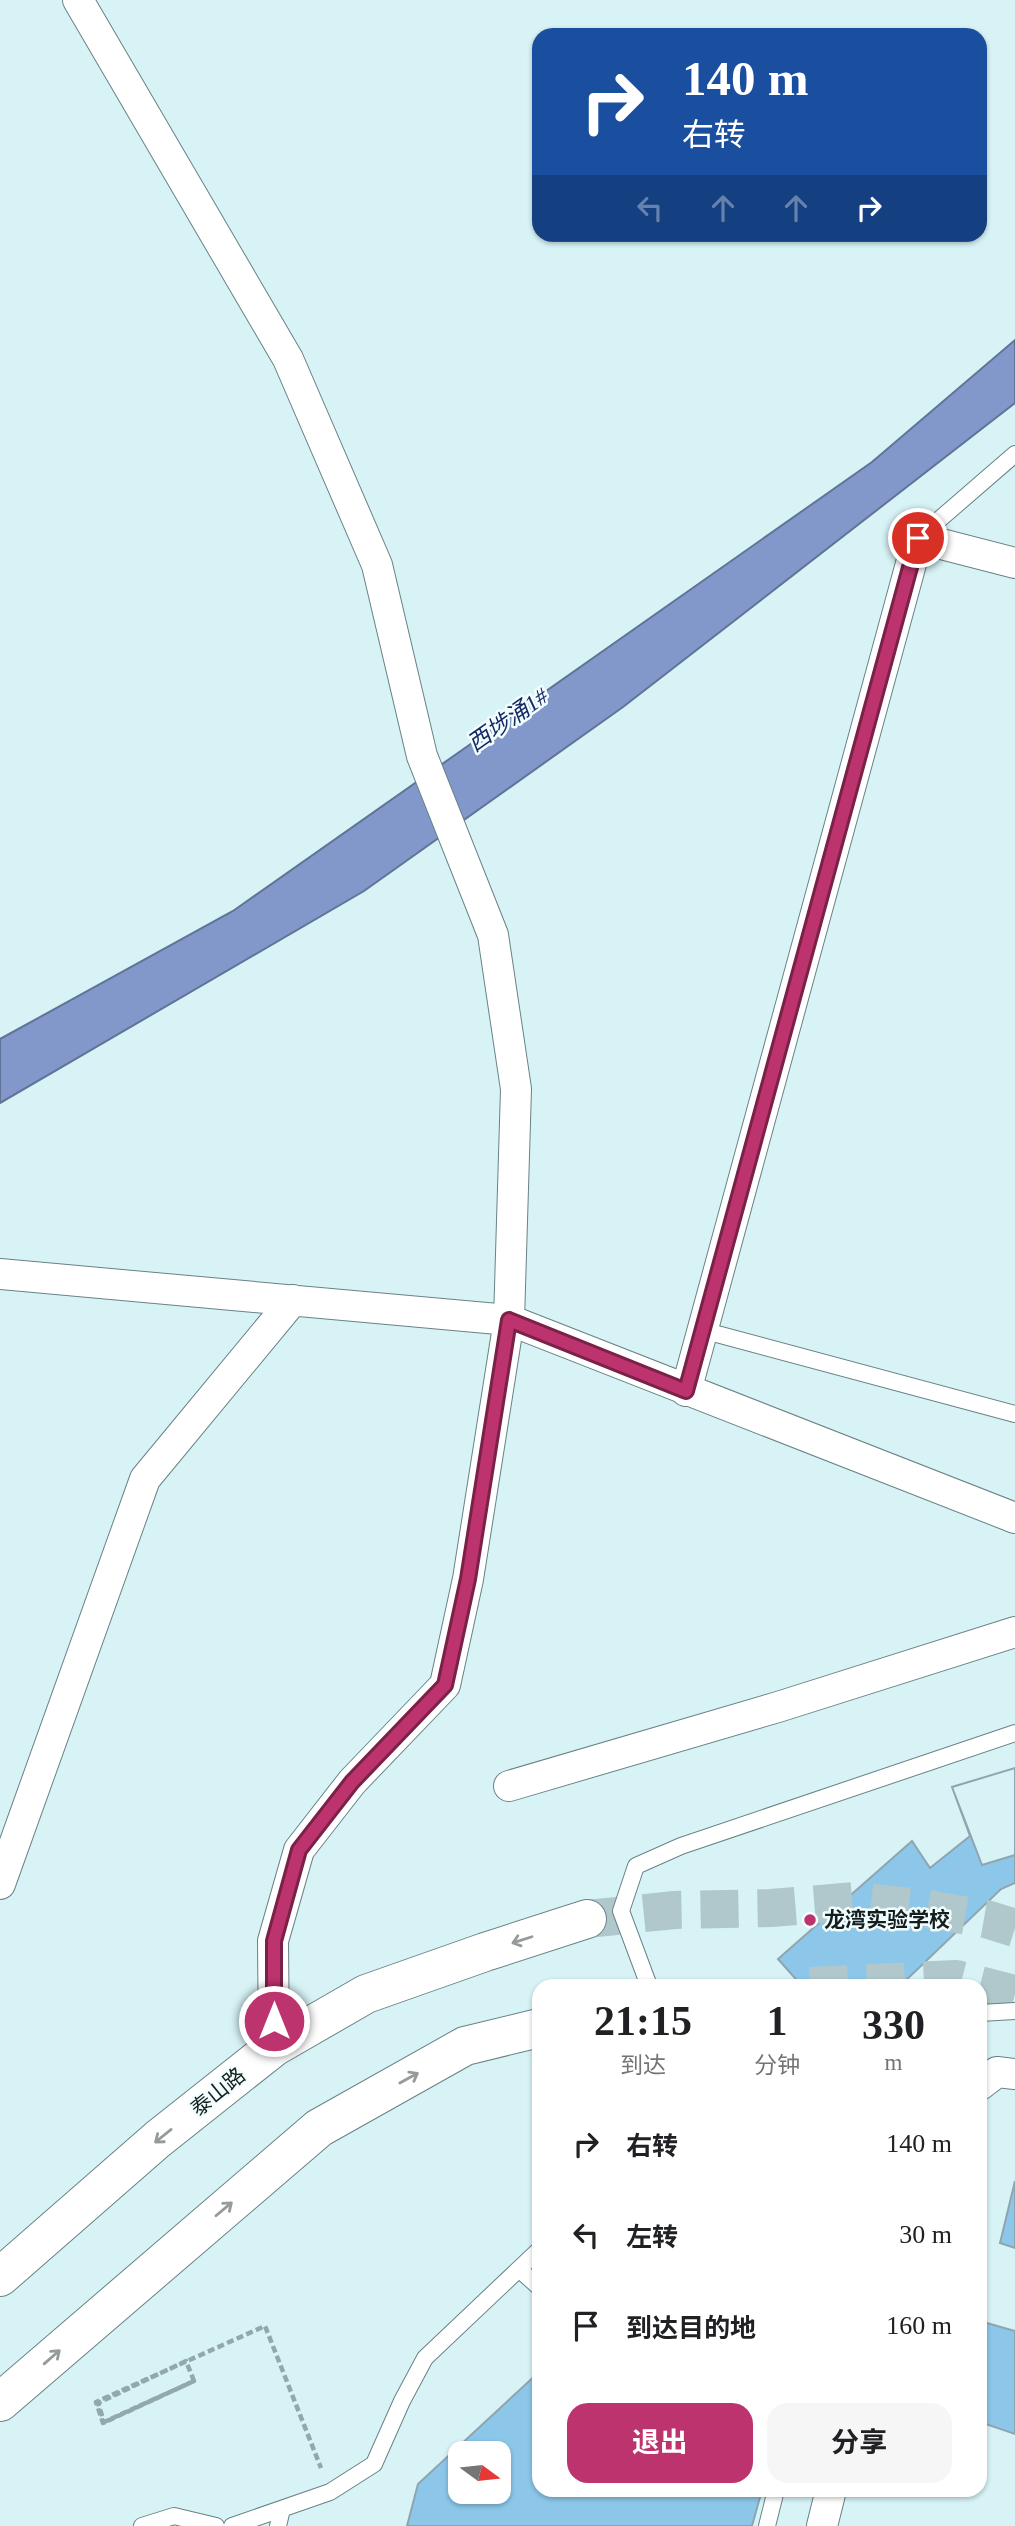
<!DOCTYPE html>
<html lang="zh">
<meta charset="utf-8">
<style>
:root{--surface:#fff;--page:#f6f6f6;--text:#202124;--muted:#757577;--accent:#bd336d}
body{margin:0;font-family:"Times New Roman","Noto Sans SC",serif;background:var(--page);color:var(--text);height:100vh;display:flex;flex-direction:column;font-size:26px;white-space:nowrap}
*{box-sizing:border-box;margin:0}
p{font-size:23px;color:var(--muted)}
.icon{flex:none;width:38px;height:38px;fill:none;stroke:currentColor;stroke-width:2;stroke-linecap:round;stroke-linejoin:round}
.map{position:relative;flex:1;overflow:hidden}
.details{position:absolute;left:532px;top:1979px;width:455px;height:518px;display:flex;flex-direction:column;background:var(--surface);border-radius:21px;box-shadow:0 2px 5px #0004}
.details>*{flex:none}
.hud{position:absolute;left:532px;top:28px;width:455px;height:214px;border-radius:21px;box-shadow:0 2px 5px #0004;background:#1a4fa0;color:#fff;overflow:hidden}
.needle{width:46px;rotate:105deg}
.tools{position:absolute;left:448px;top:2441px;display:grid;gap:14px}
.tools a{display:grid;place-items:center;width:63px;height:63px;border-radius:14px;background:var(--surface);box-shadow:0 2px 5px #0004;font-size:35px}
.pin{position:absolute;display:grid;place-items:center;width:60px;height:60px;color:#fff;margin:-30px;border:4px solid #fff;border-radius:50%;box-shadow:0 2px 7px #0007}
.me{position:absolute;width:77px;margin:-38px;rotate:0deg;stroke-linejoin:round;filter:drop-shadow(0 0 5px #0008)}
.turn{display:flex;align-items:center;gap:24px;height:147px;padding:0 35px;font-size:32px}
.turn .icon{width:91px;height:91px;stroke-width:2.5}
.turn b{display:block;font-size:49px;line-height:60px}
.lanes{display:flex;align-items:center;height:66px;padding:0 35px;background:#0003;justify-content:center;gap:35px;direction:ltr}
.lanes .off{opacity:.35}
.eta{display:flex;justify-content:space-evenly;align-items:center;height:119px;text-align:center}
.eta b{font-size:42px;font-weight:700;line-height:49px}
.primary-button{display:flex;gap:14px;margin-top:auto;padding:14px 35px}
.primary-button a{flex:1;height:80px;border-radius:21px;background:var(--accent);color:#fff;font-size:28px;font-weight:700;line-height:80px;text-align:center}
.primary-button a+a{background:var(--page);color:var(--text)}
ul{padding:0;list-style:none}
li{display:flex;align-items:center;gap:21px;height:91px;padding:0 35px}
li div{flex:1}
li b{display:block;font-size:26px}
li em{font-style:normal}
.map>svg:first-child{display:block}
.water{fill:#8298ca;stroke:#617397;stroke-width:2}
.building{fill:#8cc7ea;stroke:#90a4b0;stroke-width:2;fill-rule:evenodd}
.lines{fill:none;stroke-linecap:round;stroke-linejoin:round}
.secondary-tunnel{stroke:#b0c8cb;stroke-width:38;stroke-dasharray:38 19;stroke-linecap:butt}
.service-casing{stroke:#698285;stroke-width:18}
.minor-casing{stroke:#698285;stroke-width:32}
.secondary-casing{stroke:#698285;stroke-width:40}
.path{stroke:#92a8aa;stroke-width:4.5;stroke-dasharray:7 3.5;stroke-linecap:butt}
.service{stroke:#fff;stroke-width:16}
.minor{stroke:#fff;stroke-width:30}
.secondary{stroke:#fff;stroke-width:38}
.oneway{stroke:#959a9a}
.route-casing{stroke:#7b2147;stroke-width:18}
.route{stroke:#bd336d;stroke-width:12}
.poi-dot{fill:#bd336d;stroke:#f2fdfe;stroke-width:2.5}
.labels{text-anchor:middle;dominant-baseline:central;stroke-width:5;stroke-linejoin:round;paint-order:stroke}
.poi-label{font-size:21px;font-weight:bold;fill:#141e1f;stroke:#f2fdfe;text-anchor:start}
.street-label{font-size:21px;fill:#141e1f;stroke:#f2fdfe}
.water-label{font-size:23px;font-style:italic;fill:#152864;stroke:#f2fdfe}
</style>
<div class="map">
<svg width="1015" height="2526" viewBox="0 0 1015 2526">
<rect width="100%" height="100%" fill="#d7f3f6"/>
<path class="water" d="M1015,340V403L623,707L364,891L0,1103V1039L233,911L872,462Z"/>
<path class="building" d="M1015,1768V1855L982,1865L952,1787Z
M1015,1768V1883L1001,1889L900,1986H802L778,1959L912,1841L930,1868L970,1836L952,1787Z
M1015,2181V2248L1000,2243Z
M980,2321L1015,2331V2434L980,2422Z
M539,2372V2490H762L752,2526H407L418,2484ZM460,2454H499V2492H460Z"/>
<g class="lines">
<path class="secondary-tunnel" d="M587,1919L675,1910L771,1908L855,1901L922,1908L986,1919L1015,1928
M810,1986L956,1979L1015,1994"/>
<defs>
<path id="service" d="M918,538L1015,454
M702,1330L1015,1414
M649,1986L621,1911L636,1866L681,1846L1015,1733
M980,2013L1015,2011
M520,2270L539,2287
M142,2526L174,2516L216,2526
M232,2526L330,2492L374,2464L402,2401L425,2358L539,2250
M278,2526L282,2509
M767,2526L776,2490"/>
<path id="minor" d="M78,0L288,359L377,565L422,756L493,935L516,1089L509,1320L1015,1518
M0,1274L509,1320L468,1579L445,1685L352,1782L299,1850L273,1941L274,2047
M686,1391L918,538L1015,563
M509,1786L778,1707L1015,1632
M0,1884L145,1479L293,1300
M980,2085L997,2072L1015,2074
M822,2526L831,2490"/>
<path id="secondary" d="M0,2277L158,2139L274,2047L366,1994L485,1952L587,1919
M0,2402L319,2128L465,2046L539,2028"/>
</defs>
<use href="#service" class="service-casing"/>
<use href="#minor" class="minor-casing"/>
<use href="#secondary" class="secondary-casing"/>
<path class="path" d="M194,2381L104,2422L98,2403L186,2361L194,2381L103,2423L96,2402L265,2326L321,2468"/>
<use href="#service" class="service"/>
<use href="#minor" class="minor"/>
<use href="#secondary" class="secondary"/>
</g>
<defs><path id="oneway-shaft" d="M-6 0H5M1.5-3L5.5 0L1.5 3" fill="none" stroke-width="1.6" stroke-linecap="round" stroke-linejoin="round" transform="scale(1.75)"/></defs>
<g class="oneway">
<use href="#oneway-shaft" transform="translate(522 1940) rotate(162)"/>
<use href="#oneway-shaft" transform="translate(409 2078) rotate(-29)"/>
<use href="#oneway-shaft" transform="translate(163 2136) rotate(141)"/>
<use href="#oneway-shaft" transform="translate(224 2209) rotate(-40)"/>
<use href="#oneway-shaft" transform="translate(52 2357) rotate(-41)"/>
</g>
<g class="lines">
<defs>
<path id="route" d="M274,2021V1941L299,1850L352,1782L445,1685L468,1579L509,1320L686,1391L918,538"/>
</defs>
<use href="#route" class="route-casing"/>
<use href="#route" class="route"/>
</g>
<circle class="poi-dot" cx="810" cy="1920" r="7"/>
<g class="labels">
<g class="poi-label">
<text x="824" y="1920">龙湾实验学校</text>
</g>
<g class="street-label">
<text transform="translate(218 2092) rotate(-39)">泰山路</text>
</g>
<g class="water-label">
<text transform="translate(508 720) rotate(-35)">西埗涌1#</text>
</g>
</g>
</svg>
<div class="tools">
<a><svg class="needle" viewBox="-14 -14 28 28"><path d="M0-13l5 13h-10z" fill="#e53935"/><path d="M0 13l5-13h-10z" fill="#757577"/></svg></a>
</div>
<div class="pin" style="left:918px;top:538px;background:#d93025"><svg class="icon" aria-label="arrive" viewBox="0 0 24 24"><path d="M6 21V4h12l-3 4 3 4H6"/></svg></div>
<svg class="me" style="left:274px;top:2021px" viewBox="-20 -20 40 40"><circle r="17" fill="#bd336d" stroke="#fff" stroke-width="3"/><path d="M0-11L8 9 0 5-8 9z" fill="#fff"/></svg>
<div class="hud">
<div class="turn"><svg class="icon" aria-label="right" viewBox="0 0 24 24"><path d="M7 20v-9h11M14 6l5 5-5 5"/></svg><div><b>140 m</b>右转</div></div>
<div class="lanes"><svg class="icon off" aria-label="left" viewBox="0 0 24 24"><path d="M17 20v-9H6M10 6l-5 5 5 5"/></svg><svg class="icon off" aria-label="ahead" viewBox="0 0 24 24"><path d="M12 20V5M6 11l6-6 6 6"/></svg><svg class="icon off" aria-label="ahead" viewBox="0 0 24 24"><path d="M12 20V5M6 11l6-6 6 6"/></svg><svg class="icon" aria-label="right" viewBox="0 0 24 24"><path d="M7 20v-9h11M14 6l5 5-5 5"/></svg></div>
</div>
<section class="details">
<div class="eta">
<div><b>21:15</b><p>到达</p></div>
<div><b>1</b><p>分钟</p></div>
<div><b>330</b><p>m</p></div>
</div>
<ul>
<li><svg class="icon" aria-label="right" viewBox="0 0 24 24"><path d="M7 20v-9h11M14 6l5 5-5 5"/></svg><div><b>右转</b></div><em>140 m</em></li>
<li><svg class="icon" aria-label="left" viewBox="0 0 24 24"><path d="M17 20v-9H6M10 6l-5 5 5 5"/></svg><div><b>左转</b></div><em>30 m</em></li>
<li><svg class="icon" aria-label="arrive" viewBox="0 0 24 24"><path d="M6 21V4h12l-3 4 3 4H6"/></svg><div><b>到达目的地</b></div><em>160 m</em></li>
</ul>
<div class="primary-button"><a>退出</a><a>分享</a></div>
</section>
</div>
